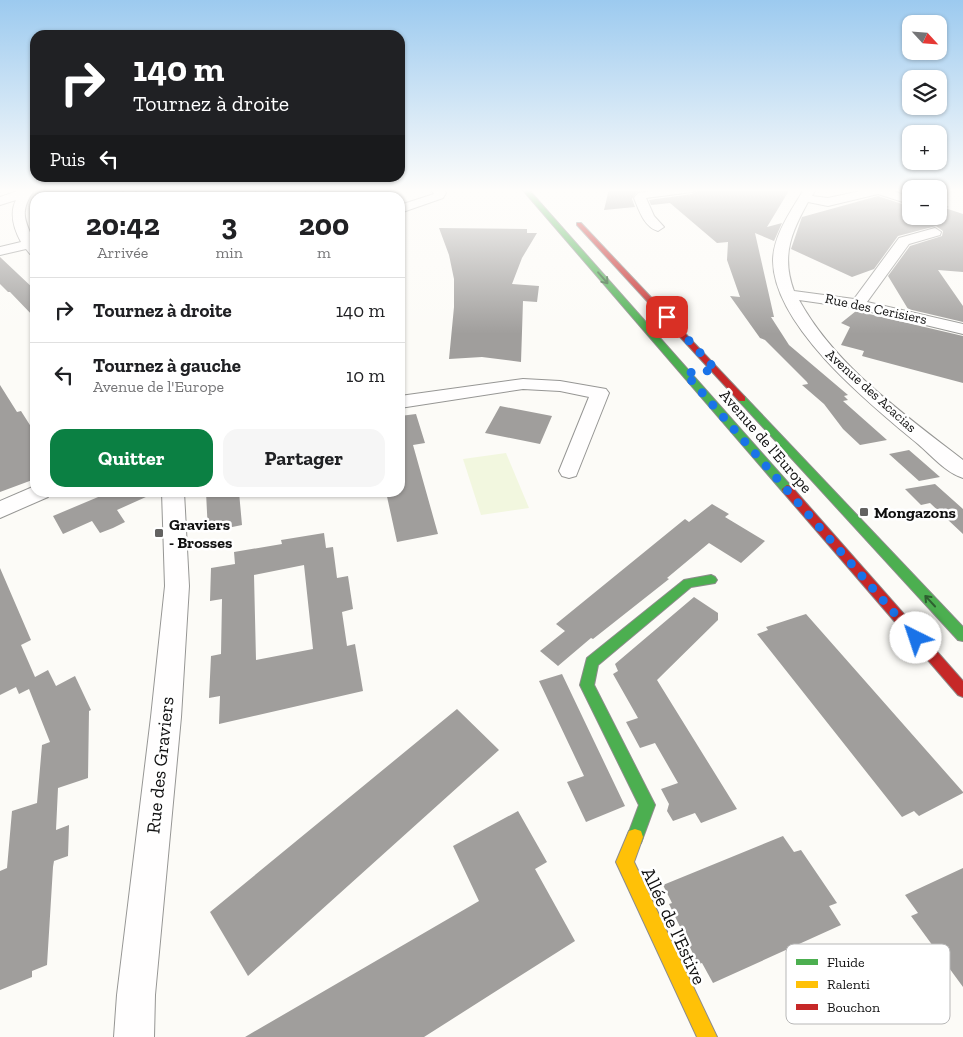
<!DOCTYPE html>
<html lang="fr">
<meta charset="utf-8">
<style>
:root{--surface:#fff;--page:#f6f6f6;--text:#202124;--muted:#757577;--line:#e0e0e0;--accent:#0b8043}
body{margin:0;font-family:"Zilla Slab",serif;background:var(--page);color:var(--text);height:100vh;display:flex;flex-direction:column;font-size:19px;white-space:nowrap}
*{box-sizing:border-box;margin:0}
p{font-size:16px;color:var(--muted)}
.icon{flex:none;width:28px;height:28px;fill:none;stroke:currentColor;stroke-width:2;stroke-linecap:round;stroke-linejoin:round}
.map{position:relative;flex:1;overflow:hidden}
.details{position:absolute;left:30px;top:192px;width:375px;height:305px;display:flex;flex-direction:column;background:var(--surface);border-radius:15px;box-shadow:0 1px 4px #0004}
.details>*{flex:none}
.guide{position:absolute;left:30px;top:30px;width:375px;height:152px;border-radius:15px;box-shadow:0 1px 4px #0004;background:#202124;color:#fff;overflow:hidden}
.needle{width:32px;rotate:116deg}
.tools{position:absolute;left:902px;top:15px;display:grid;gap:10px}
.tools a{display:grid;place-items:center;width:45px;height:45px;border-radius:10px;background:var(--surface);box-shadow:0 1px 4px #0004;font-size:25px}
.pin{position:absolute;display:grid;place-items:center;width:42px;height:42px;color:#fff;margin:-21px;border-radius:10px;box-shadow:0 2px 8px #0006}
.me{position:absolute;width:55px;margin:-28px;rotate:319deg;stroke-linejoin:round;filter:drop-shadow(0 0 4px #0008)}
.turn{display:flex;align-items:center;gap:18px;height:105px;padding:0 20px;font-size:22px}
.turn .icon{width:65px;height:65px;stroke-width:2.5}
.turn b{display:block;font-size:35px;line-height:42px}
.then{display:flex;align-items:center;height:48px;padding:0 20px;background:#0003;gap:10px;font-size:19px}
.eta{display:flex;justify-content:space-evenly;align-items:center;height:85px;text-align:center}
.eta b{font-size:30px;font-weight:800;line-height:35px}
.cta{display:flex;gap:10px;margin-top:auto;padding:10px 20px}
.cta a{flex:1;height:58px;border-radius:15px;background:var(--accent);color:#fff;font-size:20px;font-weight:800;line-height:58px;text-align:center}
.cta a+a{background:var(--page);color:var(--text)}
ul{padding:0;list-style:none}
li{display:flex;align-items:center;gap:15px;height:65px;padding:0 20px;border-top:1px solid var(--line)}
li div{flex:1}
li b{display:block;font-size:19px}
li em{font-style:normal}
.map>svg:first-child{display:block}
.pitch{fill:#f2f7df}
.building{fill:#a09e9c;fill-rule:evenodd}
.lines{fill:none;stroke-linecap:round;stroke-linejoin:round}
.street-casing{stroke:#969694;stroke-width:2}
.fast-casing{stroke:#8d8c8b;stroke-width:2}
.slow-casing{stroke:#8d8c8b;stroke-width:2}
.jam-casing{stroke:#8d8c8b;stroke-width:2}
.street{fill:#fffefe;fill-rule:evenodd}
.fast{fill:#4caf50;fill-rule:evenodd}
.slow{fill:#ffc107;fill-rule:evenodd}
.jam{fill:#c62828;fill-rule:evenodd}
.oneway{stroke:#2e6030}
.route{stroke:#1a73e8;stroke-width:9;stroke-dasharray:0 16.2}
.poi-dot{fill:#636261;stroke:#fff;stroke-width:2}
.labels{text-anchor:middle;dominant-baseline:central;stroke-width:5;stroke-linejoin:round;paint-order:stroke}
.far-street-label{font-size:14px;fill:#101010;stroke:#fff}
.street-label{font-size:16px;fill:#101010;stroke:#fff}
.poi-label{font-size:16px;font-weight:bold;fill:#101010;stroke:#fff;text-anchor:start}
.near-street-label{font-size:19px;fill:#101010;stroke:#fff}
.key{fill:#fff;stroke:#b7b7b7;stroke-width:1}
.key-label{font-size:14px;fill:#101010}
</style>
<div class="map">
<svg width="963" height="1037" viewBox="0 0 963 1037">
<rect width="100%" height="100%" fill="#fcfbf7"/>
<path class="pitch" d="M506,453L529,508L481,515L463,459Z"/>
<path class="building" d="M609,189H654L637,192L632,199L635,207L604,210Z
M700,189H790L767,227L782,223L774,241L755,233L774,317H771L789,345L848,395L844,396L848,400L843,401L887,440L860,445L843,429L824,404L802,385L808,384L807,382L765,340L760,338L730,296L740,297L727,260L728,242L717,243L670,203L651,205L649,200L692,194Z
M878,196L905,205L911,202V216H939V203L949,207L945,208L963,214V272L938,270L963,306V322L908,309L888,276L910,246L942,236L943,231L936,226L898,236L874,269L852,277L791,249L802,217Z
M439,228L527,229V233H537L522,258L512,284L539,286L537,302L523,301L521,362L482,357L449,359L454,307V279L449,255Z
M0,257L35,290V318L10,292H8L0,284Z
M856,311L963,336V383L873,359L862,356L864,351L841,345L850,327L841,323Z
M0,385L17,412L21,411L35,433V479L0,492Z
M500,406L552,416L540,444L485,433Z
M416,414L425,443L413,445L438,534L397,542L386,492H400V416Z
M909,450L924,463L940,477L919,481L889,454Z
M935,484L963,509V534L930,503L921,505L905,489Z
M110,492H157L117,510L125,522L113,528L100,533L92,521L63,534L53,516Z
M206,492H239L242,525L208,532Z
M712,504L729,514L725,517L765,541L741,563L709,543L667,578L669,579L593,639L591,638L558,666L540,651L565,631L556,624L680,523L685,519L689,522Z
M324,533L326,548L333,547L337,578L348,576L353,609L342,612L347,646L355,644L363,691L219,724L220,696L209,698L211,656L221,654L222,599L210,601L211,568L235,564L234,552L282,544L281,540ZM304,565L313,649L256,660L254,575Z
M0,568L31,640L21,645L35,677L48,670L56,686L75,676L91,710L89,711L88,778L58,788L56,830L69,825L68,856L54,861L53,867L47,965L32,971V977L0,990V871L7,868L12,811L37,803L42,745L50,742L29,689L19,694L16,687L0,695Z
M694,597L718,613V620L657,680L737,809L701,823L695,813L673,821L667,811L669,804L661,789L678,783L655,743L640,748L626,722L638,718L613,674L618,671L615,664Z
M806,614L963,792V793L919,816L914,811L902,817L757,634L768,630L766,627Z
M562,674L625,806L586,822L567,782L584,776L539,681Z
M457,709L499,750L248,976L210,912Z
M518,811L547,862L535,869L575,941L424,1037H245L479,901L453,846Z
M783,836L794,852L801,850L837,903L829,906L841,925L713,983L702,963L698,964L669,904L672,903L663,885Z
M963,868V987L911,916L918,913L905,895Z"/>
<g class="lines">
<defs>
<path id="street" d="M23,189H35C12,220 35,226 35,255L30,254L26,249L0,255V247L21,242C14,229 9,214 16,200L0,205V197Z
M126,189H138L129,198H117Z
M258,189H270L263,198H252Z
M304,189H316L324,198H312Z
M431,189H443L446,193L443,198L400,213V205L434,194Z
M665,189H698L692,192L646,198L654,216L664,227L658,231C644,227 639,210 634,198L638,193Z
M804,189H816L812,196L828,198L870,189H887L910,197L911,200L906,203L878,194L828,206L808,202C791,233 781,256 794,291L854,299L899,238L935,228L941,232L940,235L909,244L867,302L963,324V334L855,308L799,300C836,367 904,414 963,460V478C946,473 931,455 918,444C871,405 774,327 773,261C773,235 792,210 804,189Z
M523,379L560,381L606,389L609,393L576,476L569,478L562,476L559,471L589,397L560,391L523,389L400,408V396Z
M35,486V492H50L48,497L0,518V501Z
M162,492H184L189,586L181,717L155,995L154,1037H114L117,995L151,717L165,586Z"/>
<path id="fast" d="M522,189H528L791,486L792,489L791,492H783Z
M742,396L745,397L963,627V641L958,640L739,401L737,399Z
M711,575L715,577L717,580L715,583L691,587L598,665L594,685L655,805L641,843L635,845L629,843L627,837L639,805L580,685L587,658L684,580Z"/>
<path id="slow" d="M635,829L641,831L643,837L634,862L717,1037H697L616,862L629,831Z"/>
<path id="jam" d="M577,223H581L745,397V401H739L577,225Z
M787,485L791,486L963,681V697L958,695L783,492L782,489Z"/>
</defs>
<use href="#street" class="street-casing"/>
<use href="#fast" class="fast-casing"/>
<use href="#slow" class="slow-casing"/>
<use href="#jam" class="jam-casing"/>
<use href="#street" class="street"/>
<use href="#fast" class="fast"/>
<use href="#slow" class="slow"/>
<use href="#jam" class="jam"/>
</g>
<defs><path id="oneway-shaft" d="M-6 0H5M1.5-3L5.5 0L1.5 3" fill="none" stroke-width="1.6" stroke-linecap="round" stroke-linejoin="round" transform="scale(1.25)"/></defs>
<g class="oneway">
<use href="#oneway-shaft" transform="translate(603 278) rotate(49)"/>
<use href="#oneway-shaft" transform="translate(930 601) rotate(-133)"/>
</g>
<linearGradient id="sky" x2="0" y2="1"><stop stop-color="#9ccaef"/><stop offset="0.57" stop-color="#fefdfb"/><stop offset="1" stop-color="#fefdfb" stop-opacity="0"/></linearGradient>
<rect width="963" height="334" fill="url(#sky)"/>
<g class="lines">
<path class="route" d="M667,317L716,370L685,373L916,638"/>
</g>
<g class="poi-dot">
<rect x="859" y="507" width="10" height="10" rx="2.5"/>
<rect x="154" y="528" width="10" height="10" rx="2.5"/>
</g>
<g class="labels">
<g class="far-street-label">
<text transform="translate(876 309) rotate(12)">Rue des Cerisiers</text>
<text transform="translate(871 391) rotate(42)">Avenue des Acacias</text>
</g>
<g class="street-label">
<text transform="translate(766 441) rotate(49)">Avenue de l'Europe</text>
</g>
<g class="poi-label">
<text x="874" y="512">Mongazons</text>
<text x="169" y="524">Graviers<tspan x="169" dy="18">- Brosses</tspan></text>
</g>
<g class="near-street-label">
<text transform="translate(160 765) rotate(-84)">Rue des Graviers</text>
<text transform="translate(674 926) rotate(65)">Allée de l'Estive</text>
</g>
</g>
<rect x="786" y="944" width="164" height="80" rx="8" class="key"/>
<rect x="796" y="959" width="22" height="6" fill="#4caf50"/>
<rect x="796" y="981" width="22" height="7" fill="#ffc107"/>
<rect x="796" y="1004" width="22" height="6" fill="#c62828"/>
<g class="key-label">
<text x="827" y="967">Fluide</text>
<text x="827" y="989">Ralenti</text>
<text x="827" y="1012">Bouchon</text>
</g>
</svg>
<div class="tools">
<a><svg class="needle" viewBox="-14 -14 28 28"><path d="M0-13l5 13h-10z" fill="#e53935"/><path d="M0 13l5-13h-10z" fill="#757577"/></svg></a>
<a><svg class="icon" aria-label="layers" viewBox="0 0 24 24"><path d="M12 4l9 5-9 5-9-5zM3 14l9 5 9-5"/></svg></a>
<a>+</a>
<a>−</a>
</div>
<div class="pin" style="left:667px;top:317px;background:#d93025"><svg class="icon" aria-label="arrive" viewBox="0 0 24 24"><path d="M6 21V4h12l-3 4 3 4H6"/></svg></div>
<svg class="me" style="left:916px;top:638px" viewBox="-20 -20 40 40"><circle r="19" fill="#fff"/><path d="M0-13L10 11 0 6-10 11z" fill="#1a73e8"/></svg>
<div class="guide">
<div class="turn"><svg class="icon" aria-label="right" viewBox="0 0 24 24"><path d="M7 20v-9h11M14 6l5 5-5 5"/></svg><div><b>140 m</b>Tournez à droite</div></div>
<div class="then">Puis<svg class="icon" aria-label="left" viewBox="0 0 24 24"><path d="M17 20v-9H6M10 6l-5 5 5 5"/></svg></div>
</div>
<section class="details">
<div class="eta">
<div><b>20:42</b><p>Arrivée</p></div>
<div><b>3</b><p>min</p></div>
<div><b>200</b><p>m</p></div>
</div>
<ul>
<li><svg class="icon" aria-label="right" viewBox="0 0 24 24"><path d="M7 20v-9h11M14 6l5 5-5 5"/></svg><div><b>Tournez à droite</b></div><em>140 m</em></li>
<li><svg class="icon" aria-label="left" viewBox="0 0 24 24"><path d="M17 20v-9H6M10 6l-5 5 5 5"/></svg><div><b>Tournez à gauche</b><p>Avenue de l'Europe</p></div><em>10 m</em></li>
</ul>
<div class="cta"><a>Quitter</a><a>Partager</a></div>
</section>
</div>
